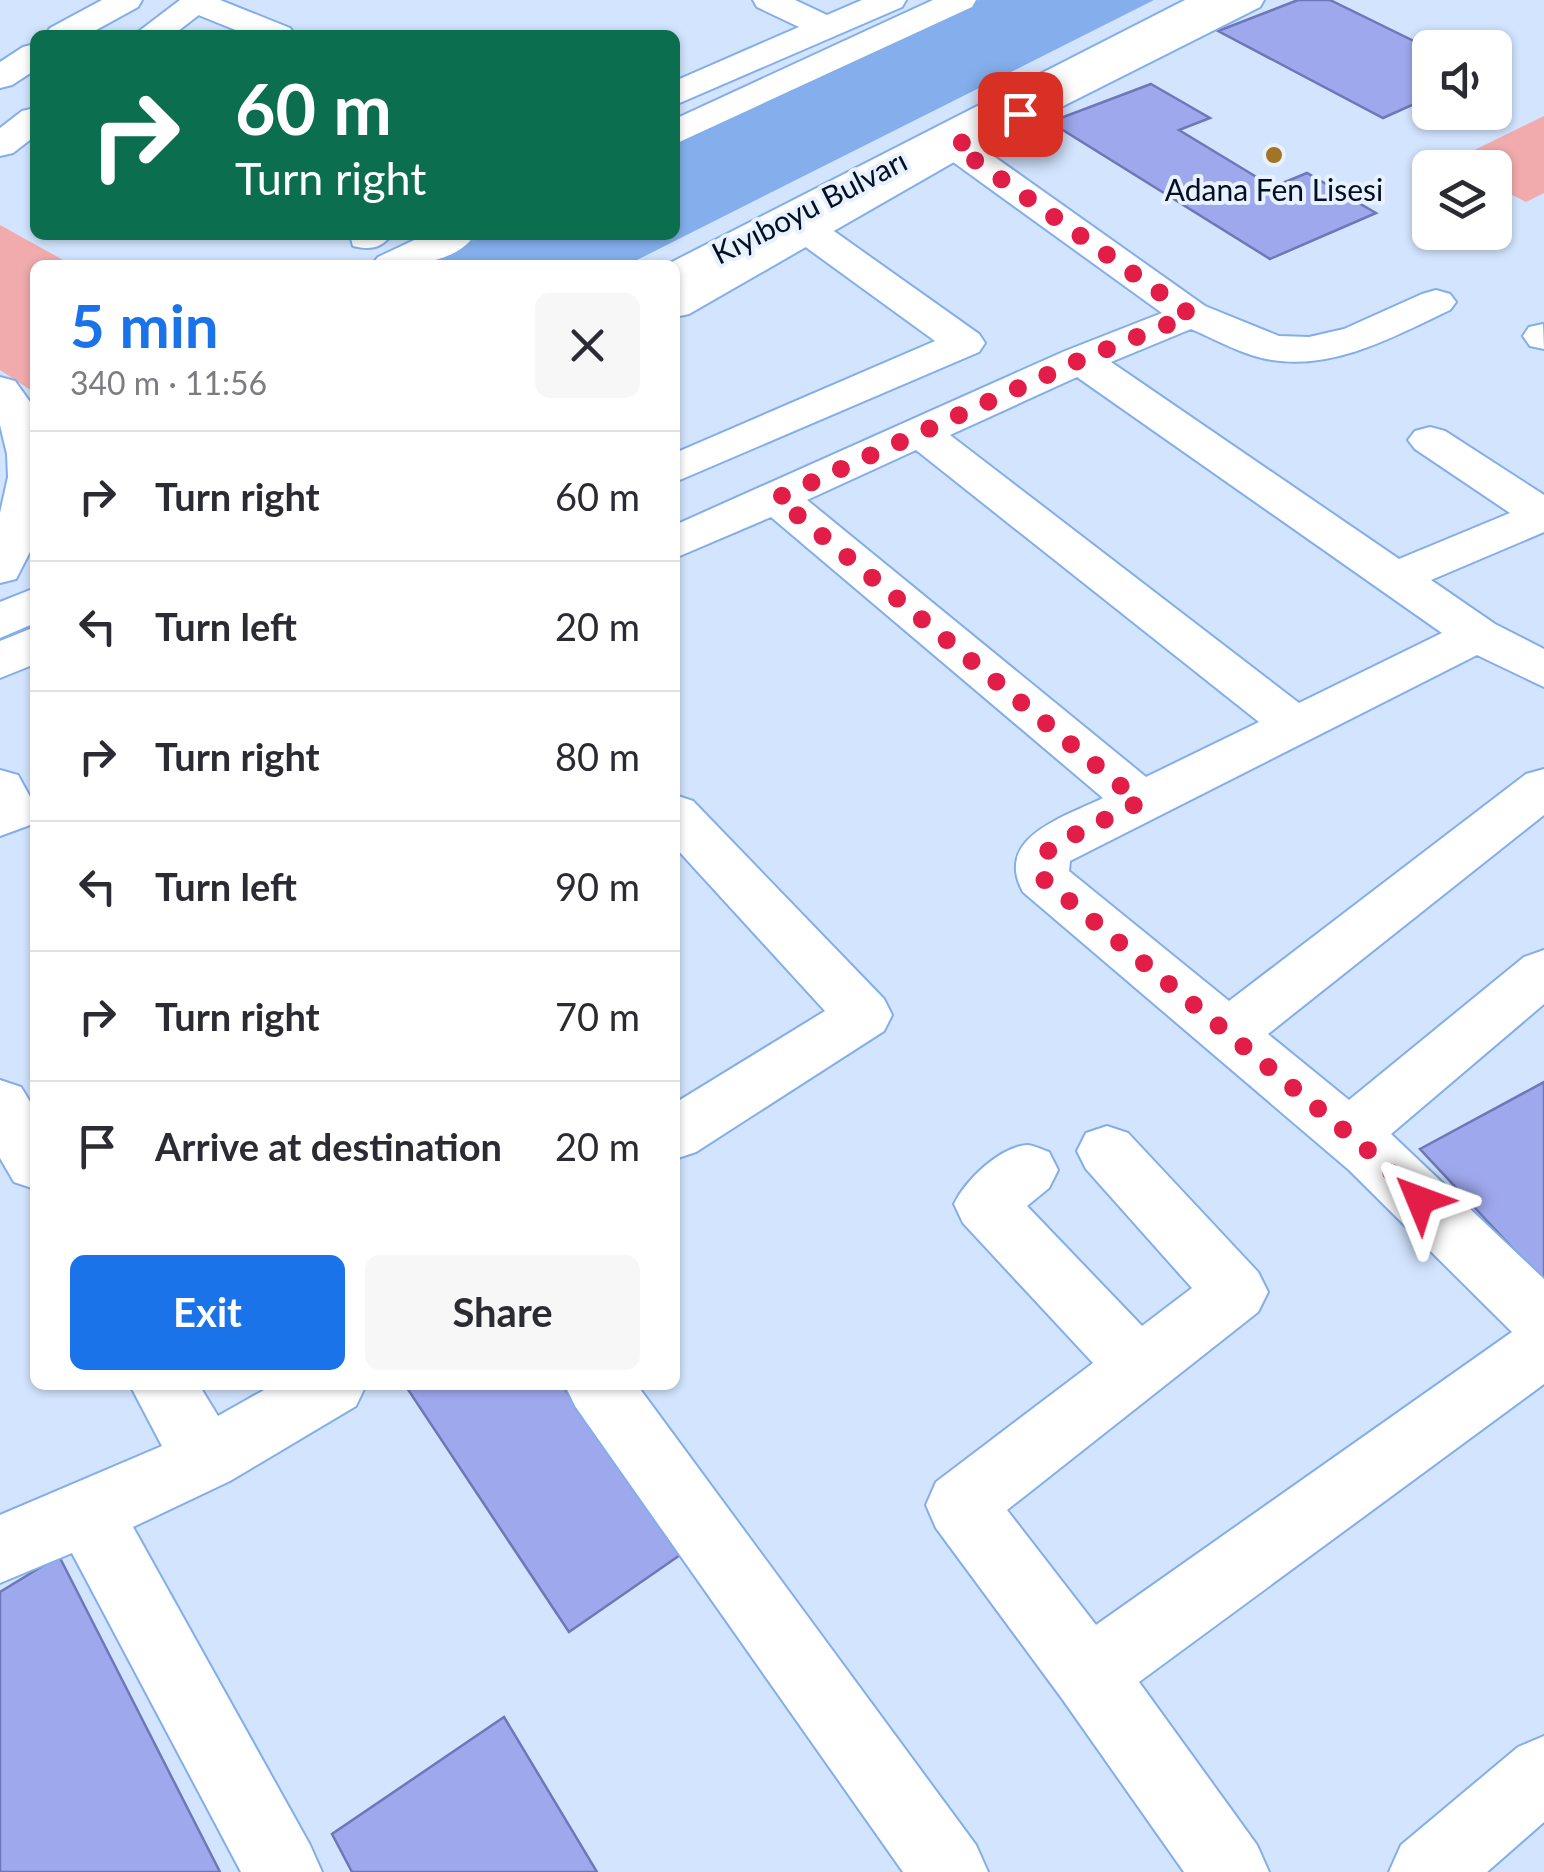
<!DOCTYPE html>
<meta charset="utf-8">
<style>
:root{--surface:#fff;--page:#f7f7f7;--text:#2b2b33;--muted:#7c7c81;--line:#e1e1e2;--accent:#1a73e8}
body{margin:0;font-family:Lato,sans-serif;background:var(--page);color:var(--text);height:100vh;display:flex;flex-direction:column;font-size:38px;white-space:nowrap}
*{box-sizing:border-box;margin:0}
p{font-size:32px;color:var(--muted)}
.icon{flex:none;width:55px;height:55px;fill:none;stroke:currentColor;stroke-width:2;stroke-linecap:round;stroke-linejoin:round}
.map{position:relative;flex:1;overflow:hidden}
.panel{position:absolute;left:30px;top:260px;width:650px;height:1130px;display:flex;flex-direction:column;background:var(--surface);border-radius:15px;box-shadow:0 2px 8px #0004}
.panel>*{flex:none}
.top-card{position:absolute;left:30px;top:30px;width:650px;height:210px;border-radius:15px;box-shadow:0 2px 8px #0004;background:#0b6e4f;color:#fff;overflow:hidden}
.buttons{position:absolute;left:1412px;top:30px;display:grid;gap:20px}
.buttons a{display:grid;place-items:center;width:100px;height:100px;border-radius:15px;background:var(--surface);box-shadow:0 2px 8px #0004;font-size:50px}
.pin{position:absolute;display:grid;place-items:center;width:85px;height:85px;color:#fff;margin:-42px;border-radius:20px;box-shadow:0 5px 15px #0006}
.me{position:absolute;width:110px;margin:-55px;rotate:314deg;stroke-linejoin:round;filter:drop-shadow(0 0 8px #0008)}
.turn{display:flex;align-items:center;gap:35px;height:210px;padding:0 40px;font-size:45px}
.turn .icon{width:130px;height:130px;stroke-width:2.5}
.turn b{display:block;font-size:70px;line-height:85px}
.round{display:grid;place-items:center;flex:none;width:105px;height:105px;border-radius:15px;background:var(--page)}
.headline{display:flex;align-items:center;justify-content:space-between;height:170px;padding:0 40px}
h1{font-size:60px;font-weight:700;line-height:75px;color:var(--accent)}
.primary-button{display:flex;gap:20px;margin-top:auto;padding:20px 40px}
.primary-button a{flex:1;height:115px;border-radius:15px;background:var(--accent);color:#fff;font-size:40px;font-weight:700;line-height:115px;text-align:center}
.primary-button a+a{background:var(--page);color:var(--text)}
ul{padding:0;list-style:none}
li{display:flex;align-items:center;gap:30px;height:130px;padding:0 40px;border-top:2px solid var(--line)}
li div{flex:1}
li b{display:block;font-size:38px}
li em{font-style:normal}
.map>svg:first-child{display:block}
.green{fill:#f2abad}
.water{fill:#84afec}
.building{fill:#9ea8ed;stroke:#6e77b8;stroke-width:2.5}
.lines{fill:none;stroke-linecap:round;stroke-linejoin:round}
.street-casing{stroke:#83aeea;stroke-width:4}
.secondary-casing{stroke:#83aeea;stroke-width:4}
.primary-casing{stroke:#83aeea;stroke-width:4}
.street{fill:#fff;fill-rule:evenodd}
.secondary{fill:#fff;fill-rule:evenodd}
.primary{fill:#fff;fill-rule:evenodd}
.route{stroke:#e11d48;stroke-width:18;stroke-dasharray:0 32.4}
.poi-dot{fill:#a27426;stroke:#e8f1fe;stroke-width:4}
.labels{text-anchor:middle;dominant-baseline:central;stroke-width:8;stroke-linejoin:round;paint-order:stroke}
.far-poi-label{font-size:30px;fill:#020f24;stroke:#e8f1fe}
.far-street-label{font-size:30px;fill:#020f24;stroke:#e8f1fe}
</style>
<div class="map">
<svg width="1544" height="1872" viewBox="0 0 1544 1872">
<rect width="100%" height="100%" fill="#d2e4fe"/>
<path class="green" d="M1544,116V193L1526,202L1495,186V168L1458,167L1448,163Z
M0,225L72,265H35V393L0,370Z"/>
<path class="water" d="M979,0H1154L627,265H421L485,235H675V145Z"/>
<path class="building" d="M1298,0H1330L1430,49V97L1383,118L1218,31Z
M1151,84L1210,118L1179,130L1273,187L1307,173L1376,213L1270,259L1050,122Z
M1544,1082V1282L1420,1149Z
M405,1385H562L683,1553L569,1632Z
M59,1556L220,1872H0V1592Z
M504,1717L597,1872H352L332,1834Z"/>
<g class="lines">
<defs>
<path id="street" d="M184,0H220L290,28L295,35H248L186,10Z
M753,0H795L827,15L862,0H906L902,7L675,105V81L799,27L757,7Z
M955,135L968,138L1205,306L1279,336L1309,337L1344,329L1422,294L1436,290L1450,294L1456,302L1450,310C1395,336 1335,370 1272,360C1244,356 1217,340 1191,329L1111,362L1399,559L1510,513L1415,449L1408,440L1415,431L1430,427L1445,431L1544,495V532L1431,580L1495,624L1544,649V687L1477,655L1070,861L1069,871L1229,1001L1526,774L1544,769V815L1268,1034L1349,1100L1524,957L1544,950V1004L1391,1134L1544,1279V1384L1139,1682L1257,1845L1269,1872H1184L1063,1700L936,1528L926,1505L936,1482L1093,1363L963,1223L954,1204C965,1181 999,1147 1027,1145C1033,1145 1043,1150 1049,1152L1058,1170L1049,1188L1027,1206L1142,1326L1192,1288L1086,1169L1077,1151L1086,1133L1107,1126L1128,1133L1258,1272L1268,1292L1258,1312L1007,1510L1096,1625L1512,1332L1349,1170L1023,892C993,837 1065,817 1103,798L771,517L675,558V525L1065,351L1162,313L942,154L937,146L942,138ZM1077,377L1442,633L1299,703L950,435ZM916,450L1259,722L1146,777L807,500Z
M810,220L824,224L979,334L985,343L979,352L675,482V453L935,341L796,240L791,232L796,224Z
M350,235H391C381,249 369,250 353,246Z
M1543,324L1544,349L1530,346L1523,336L1529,327Z
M675,795L693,801L884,999L892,1015L884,1031L696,1152L675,1159V1103L825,1011L675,847Z
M0,1080L21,1087L35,1110V1189L14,1182L0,1158Z
M130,1385H199L218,1416L273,1385H366L356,1406L230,1481L133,1527L310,1845L322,1872H241L72,1553L0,1583V1515L162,1446Z
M565,1385H637L976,1845L988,1872H903L575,1406Z
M1544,1736V1822L1487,1872H1389L1401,1845L1518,1747Z"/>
<path id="secondary" d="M1222,0H1264L1260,7L968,154L689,314L675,317V289L942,138Z
M35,627V664L0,678V641Z
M0,770L18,775L35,806L30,825L0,836Z"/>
<path id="primary" d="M102,0H142L138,7L87,35H45L50,28Z
M180,0H218L173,35H134Z
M933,0H976L972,7L675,144V119Z
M1185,0H1226L1222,7L689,284L675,288V265H666Z
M35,44V70L12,85L0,88V62L23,47Z
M35,108V136L13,153L0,156V128L22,111Z
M425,235H475C453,266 406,265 372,265L378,257Z
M0,377L15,381L35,409V542L16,579L0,583V513L8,477L7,454L0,425Z
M35,588V623L0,638V602Z"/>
</defs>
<use href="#street" class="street-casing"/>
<use href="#secondary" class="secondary-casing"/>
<use href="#primary" class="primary-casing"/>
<use href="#street" class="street"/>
<use href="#secondary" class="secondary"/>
<use href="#primary" class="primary"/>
</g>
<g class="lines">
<path class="route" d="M1020,114L955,146L1191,315L1080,360L777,498L1140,802L1054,845L1044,855L1042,878L1370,1152L1420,1200"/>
</g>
<circle class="poi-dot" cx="1274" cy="155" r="10"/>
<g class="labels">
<g class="far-poi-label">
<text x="1274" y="189">Adana Fen Lisesi</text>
</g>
<g class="far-street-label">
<text transform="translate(809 206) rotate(-27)">Kıyıboyu Bulvarı</text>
</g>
</g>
</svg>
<div class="buttons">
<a><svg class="icon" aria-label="sound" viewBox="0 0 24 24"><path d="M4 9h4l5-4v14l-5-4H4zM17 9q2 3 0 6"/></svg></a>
<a><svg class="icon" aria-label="layers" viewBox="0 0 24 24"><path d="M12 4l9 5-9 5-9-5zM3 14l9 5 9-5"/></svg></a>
</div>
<div class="pin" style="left:1020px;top:114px;background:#d93025"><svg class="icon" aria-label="arrive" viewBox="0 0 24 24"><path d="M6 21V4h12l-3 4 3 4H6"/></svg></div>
<svg class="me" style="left:1420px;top:1200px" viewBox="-20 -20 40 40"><path d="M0-17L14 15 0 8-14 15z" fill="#e11d48" stroke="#fff" stroke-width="4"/></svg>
<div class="top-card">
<div class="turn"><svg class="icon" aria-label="right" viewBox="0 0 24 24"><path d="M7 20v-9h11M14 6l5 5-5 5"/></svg><div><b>60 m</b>Turn right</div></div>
</div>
<section class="panel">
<div class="headline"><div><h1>5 min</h1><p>340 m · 11:56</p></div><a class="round"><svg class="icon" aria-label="close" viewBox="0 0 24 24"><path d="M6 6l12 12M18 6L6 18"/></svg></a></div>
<ul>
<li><svg class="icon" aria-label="right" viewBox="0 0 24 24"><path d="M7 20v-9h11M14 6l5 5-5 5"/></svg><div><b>Turn right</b></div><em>60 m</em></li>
<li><svg class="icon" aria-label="left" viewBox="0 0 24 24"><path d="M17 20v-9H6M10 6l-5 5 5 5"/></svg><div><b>Turn left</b></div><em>20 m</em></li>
<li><svg class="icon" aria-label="right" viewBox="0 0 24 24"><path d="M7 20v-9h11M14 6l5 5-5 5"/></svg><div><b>Turn right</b></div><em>80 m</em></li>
<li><svg class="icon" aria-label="left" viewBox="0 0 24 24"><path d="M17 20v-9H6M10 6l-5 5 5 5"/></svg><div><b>Turn left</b></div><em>90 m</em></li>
<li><svg class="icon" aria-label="right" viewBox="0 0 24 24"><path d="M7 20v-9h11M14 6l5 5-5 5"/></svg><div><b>Turn right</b></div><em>70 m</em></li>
<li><svg class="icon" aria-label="arrive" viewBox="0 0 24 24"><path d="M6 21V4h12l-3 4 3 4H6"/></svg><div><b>Arrive at destination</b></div><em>20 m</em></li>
</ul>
<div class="primary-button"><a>Exit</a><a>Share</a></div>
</section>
</div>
